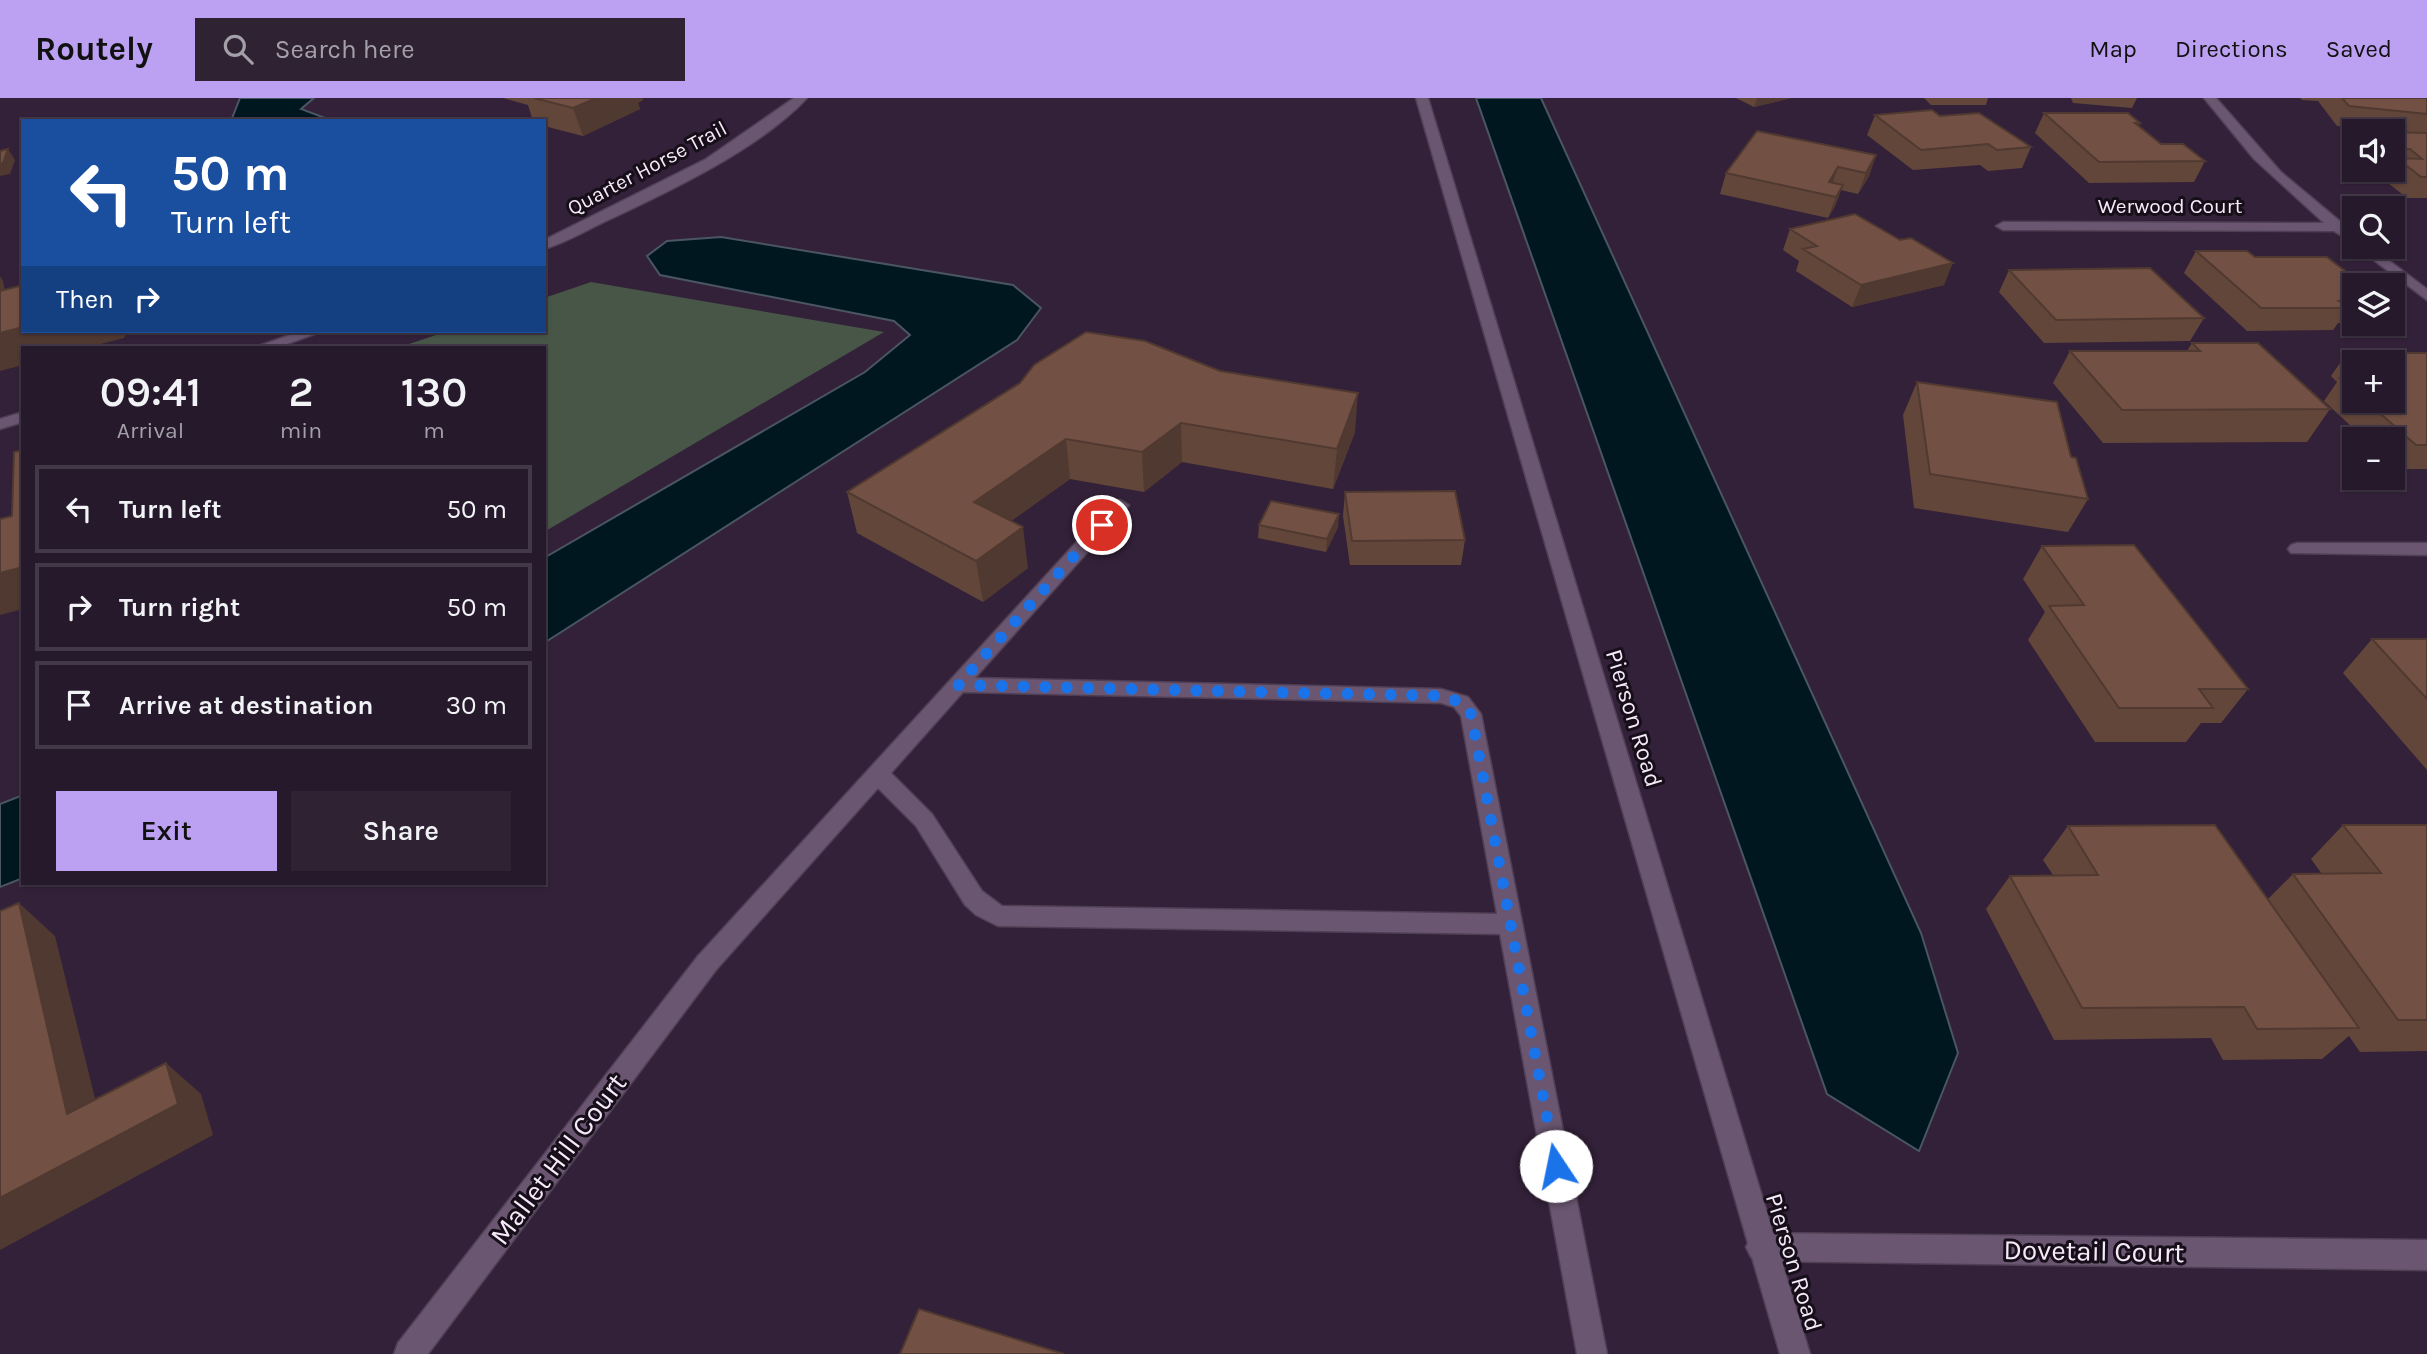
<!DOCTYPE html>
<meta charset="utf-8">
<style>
:root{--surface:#26192b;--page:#2e2233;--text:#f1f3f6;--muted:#a4a0a9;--line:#423847;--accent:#bca0f2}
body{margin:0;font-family:Karla,sans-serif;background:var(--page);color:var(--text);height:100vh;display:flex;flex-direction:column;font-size:26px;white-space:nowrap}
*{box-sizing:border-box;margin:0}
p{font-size:23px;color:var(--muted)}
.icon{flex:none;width:38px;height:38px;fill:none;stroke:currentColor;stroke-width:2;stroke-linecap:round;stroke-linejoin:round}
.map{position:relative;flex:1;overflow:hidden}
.side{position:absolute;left:21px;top:248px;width:525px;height:539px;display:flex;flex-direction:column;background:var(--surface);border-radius:0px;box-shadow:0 2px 5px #0004,0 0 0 2px var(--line)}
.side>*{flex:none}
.hud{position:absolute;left:21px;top:21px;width:525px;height:214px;border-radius:0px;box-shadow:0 2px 5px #0004,0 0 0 2px var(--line);background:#1a4fa0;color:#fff;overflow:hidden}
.controls{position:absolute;left:2342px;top:21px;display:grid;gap:14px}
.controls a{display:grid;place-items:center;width:63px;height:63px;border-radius:0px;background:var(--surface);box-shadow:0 2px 5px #0004,0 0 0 2px var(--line);font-size:35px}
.pin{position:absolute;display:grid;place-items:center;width:60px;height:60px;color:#fff;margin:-30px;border:4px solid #fff;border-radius:50%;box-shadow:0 2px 7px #0007}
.me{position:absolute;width:77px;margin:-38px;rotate:349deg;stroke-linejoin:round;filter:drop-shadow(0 0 5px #0008)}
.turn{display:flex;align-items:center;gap:24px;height:147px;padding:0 35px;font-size:32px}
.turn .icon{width:91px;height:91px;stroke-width:2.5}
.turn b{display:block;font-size:49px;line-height:60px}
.then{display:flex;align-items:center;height:66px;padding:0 35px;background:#0003;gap:14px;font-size:26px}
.eta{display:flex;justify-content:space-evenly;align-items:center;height:119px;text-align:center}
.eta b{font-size:42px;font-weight:600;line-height:49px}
.cta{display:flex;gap:14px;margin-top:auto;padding:14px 35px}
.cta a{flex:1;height:80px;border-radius:0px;background:var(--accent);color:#111;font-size:28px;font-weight:600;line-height:80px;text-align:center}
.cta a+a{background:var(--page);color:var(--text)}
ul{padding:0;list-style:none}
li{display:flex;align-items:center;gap:21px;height:88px;margin:0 14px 10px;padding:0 21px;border:4px solid var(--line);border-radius:0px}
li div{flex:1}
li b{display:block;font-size:26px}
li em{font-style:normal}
header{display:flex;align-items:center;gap:42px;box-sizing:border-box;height:98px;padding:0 35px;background:var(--accent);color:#111}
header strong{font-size:33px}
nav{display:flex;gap:38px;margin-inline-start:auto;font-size:24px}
.search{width:490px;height:63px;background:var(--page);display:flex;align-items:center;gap:18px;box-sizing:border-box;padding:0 24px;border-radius:0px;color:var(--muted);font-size:26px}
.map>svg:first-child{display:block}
.green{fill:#485648}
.water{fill:#00171f;stroke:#4a5661;stroke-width:2}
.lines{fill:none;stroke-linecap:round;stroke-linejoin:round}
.lane-casing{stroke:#4f3f54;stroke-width:3}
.street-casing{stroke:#4f3f54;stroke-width:3}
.secondary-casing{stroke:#4f3f54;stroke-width:3}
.lane{fill:#6a5671;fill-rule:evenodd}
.street{fill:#6a5671;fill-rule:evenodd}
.secondary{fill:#6a5671;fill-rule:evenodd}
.wall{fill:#62463a;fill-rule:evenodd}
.shaded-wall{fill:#503930}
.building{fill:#725144;stroke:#503930;stroke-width:2}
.route{stroke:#1a73e8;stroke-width:12;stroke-dasharray:0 21.6}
.labels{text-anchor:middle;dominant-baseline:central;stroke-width:6;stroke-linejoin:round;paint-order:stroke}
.far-street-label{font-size:21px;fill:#f6eafa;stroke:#160e19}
.street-label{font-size:24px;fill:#f6eafa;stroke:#160e19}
.near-street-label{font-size:28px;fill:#f6eafa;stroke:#160e19}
</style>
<header>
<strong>Routely</strong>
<div class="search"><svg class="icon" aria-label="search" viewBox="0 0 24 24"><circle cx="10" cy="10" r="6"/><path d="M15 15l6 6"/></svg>Search here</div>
<nav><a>Map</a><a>Directions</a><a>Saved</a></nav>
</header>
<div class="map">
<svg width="2427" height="1256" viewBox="0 0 2427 1256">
<rect width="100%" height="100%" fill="#332139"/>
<path class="green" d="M591,184L884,234L544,434V250H397L448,233H544V200Z"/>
<path class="water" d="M240,0H314L301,11L333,23H231Z
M1476,0H1541L1921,835L1958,955L1919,1053L1827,996Z
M721,139L1013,187L1041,210L1017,242L544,545V460L865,274L910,237L894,223L660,177L647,158L667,143Z
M23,697V780L0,789V706Z"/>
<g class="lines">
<defs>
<path id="lane" d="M1120,402L1129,407L1126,411L975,580L1441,591L1468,599L1481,616L1607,1256H1577L1500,836L998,828L976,817L965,807L916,728L878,690L716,872L707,875L698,872L695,865L698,858L1114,403ZM963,594L1441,605L1454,609L1461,618L1497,816L1002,808L982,793L932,716L891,675Z"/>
<path id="street" d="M794,0H807C760,51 666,95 604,124C585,133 565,145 544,151V142L706,61Z
M2204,0H2216L2281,74L2354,135V146L2334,133L2003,132L1996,128L2003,124L2324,125L2254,61Z
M2356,149H2371L2427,191V202Z
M301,233H323L276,250H253Z
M23,314V324L0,331V321Z
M2297,445H2427V457L2291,455L2288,451L2291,447Z
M707,855L716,858L719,865L716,872L428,1256H394L398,1245L698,858Z
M1761,1135L2427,1142V1172L1761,1163L1751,1159L1746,1149L1751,1139Z"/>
<path id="secondary" d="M1416,0H1428L1810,1256H1780Z"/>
</defs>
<use href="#lane" class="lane-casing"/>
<use href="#street" class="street-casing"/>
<use href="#secondary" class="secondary-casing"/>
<use href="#lane" class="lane"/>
<use href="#street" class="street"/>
<use href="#secondary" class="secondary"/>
</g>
<path class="wall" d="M503,0H643V2L638,5L640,11L583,38L544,28V23H533L528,7Z
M1736,0H1791L1754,9Z
M1877,0H1988L1986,7H1931L1924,0Z
M2071,0H2137L2132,10L2073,5Z
M2300,0H2427V100H2407L2383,81L2389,72H2392V33L2337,28L2318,3L2302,2Z
M2044,15L2140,25L2138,28L2161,46L2205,63L2194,84L2089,85L2035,35Z
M1875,17L1940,18L2031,49L2022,70L1988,73L1980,67L1913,72L1867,37Z
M2354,45V57L2349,53Z
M1876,57L1869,78L1858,96L1841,92L1835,108L1828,120L1720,96L1726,75Z
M1790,131L1944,187L1852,209L1796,173L1799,163L1783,152Z
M2196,153L2255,159L2354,187V225H2338L2333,232L2247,233L2184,175Z
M2009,172L2204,220L2190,243L2044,245L1999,194Z
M2192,245L2330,311L2307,344L2103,345L2053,285L2070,253H2187Z
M2347,255H2427V371H2397L2392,367V341H2365L2324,303L2337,284L2331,278ZM2354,264H2392V303H2354Z
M1917,284L2071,359L2088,401L2068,434L1914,410L1903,317Z
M1020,285L1355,334L1333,391L1182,364L1144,394L1070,381L1011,423L1028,470L983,504L857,435L847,394Z
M1345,394L1465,442L1461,467H1350L1343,418Z
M1259,427L1338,429L1326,454L1258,440Z
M2042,448L2248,591L2221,625H2201L2186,644H2095L2028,542L2045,514L2023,481Z
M2372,541H2427V672L2343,575Z
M2343,727H2427V953L2360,954L2349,938L2322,961L2223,962L2211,940L2054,942L1986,811L2010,778L2053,777L2043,762L2068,728L2268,801L2293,776H2322L2311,761Z"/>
<path class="shaded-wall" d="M596,0H643V2L638,5L640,11L583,38L573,10Z
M1757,0H1791L1754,9Z
M8,51L15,62L10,76L0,78V66Z
M1876,57L1869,78L1858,96L1866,75Z
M1838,69L1831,90L1829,84Z
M1843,87L1835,108L1828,120L1836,99Z
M1953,165L1944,187L1852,209L1861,187Z
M0,178L3,183L8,208L0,210Z
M23,229V233H130H128L124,240L85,250H23V267L0,273V235Z
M1358,295L1355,334L1333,391L1337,351Z
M1181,325L1182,364L1144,394L1142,354Z
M1066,341L1070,381L980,445L974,404Z
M1339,416L1338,429L1326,454L1327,441Z
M1023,429L1028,470L983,504L976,463Z
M23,469V511L0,517V475Z
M19,805L55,838L106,1045L166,965L201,996L213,1037L0,1152V1100L67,1016Z"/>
<path class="building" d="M534,0H596L573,10Z
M2342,0H2427V16L2349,8Z
M1932,12L1940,18L1979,15L2031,49L1997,52L1988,46L1921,52L1875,17Z
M2044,15H2128L2140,25H2135L2161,46H2183L2205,63L2099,64Z
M1757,33L1876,57L1866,75L1838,69L1829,84L1843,87L1836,99L1726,75Z
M2392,34L2427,35V79H2421L2397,60L2422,61L2410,51H2392Z
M8,51L3,65L0,66V53Z
M1855,116L1900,142L1911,140L1953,165L1861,187L1803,151L1817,148L1790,131Z
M2196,153H2247L2255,159H2327L2363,187H2354V203H2339L2348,210H2261Z
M2150,170L2204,220L2056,222L2009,172Z
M23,187V229L0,235V193Z
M1086,234L1145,243L1220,273L1358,295L1337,351L1181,325L1142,354L1066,341L974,404L1023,429L976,463L847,394L1020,285L1034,267Z
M2192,245H2258L2330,311L2122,312L2070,253H2200Z
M2347,255H2427V347H2416L2366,303H2392V264H2358Z
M2340,280H2354V292Z
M1917,284L2057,304L2071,359L2076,360L2088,401L1930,376Z
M23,352V469L0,475V421L12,418L14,354Z
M1455,393L1465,442L1352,443L1345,394Z
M1271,403L1339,416L1327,441L1259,427Z
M2134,447L2248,591H2199L2213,610H2119L2049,508L2084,507L2042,448Z
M2372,541H2427V601Z
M2215,727L2359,930L2257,931L2244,909L2082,910L2010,778L2098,777L2068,728Z
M2343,727H2427V922H2398L2293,776L2381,775Z
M19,805L67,1016L166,965L178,1006L0,1100V813Z
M919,1211L1064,1256H900Z"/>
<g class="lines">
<path class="route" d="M1102,427L958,587L1441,598L1461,604L1471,616L1556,1068"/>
</g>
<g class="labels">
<g class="far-street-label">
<text transform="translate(647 70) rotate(-28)">Quarter Horse Trail</text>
<text x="2170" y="108">Werwood Court</text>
</g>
<g class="street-label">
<text transform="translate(1634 620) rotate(73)">Pierson Road</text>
<text transform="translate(1794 1164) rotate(73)">Pierson Road</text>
</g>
<g class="near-street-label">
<text transform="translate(558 1061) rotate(-53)">Mallet Hill Court</text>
<text transform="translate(2094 1153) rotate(1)">Dovetail Court</text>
</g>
</g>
</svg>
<div class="controls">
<a><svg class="icon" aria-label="sound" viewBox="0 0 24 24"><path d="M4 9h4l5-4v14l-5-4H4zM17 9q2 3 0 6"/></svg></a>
<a><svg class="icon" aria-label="search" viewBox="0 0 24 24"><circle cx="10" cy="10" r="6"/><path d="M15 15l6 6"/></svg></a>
<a><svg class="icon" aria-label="layers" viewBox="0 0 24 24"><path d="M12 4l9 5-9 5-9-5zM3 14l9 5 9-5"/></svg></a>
<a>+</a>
<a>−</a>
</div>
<div class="pin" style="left:1102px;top:427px;background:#d93025"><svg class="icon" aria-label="arrive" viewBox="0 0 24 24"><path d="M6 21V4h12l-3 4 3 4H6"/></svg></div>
<svg class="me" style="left:1556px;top:1068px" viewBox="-20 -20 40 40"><circle r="19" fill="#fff"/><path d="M0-13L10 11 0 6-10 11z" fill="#1a73e8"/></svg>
<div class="hud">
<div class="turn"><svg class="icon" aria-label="left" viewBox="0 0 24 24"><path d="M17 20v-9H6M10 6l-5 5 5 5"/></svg><div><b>50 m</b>Turn left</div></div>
<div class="then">Then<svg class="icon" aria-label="right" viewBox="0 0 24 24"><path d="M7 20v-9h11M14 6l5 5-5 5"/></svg></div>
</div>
<section class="side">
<div class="eta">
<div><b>09:41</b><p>Arrival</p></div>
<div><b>2</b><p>min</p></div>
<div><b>130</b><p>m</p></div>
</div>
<ul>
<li><svg class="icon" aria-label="left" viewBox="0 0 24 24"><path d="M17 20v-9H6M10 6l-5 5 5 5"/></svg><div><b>Turn left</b></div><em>50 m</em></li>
<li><svg class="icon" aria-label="right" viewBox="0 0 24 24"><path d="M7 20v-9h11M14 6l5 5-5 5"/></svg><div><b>Turn right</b></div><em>50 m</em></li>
<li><svg class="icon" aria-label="arrive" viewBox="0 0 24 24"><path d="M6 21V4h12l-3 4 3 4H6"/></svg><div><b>Arrive at destination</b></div><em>30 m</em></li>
</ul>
<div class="cta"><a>Exit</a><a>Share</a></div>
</section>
</div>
